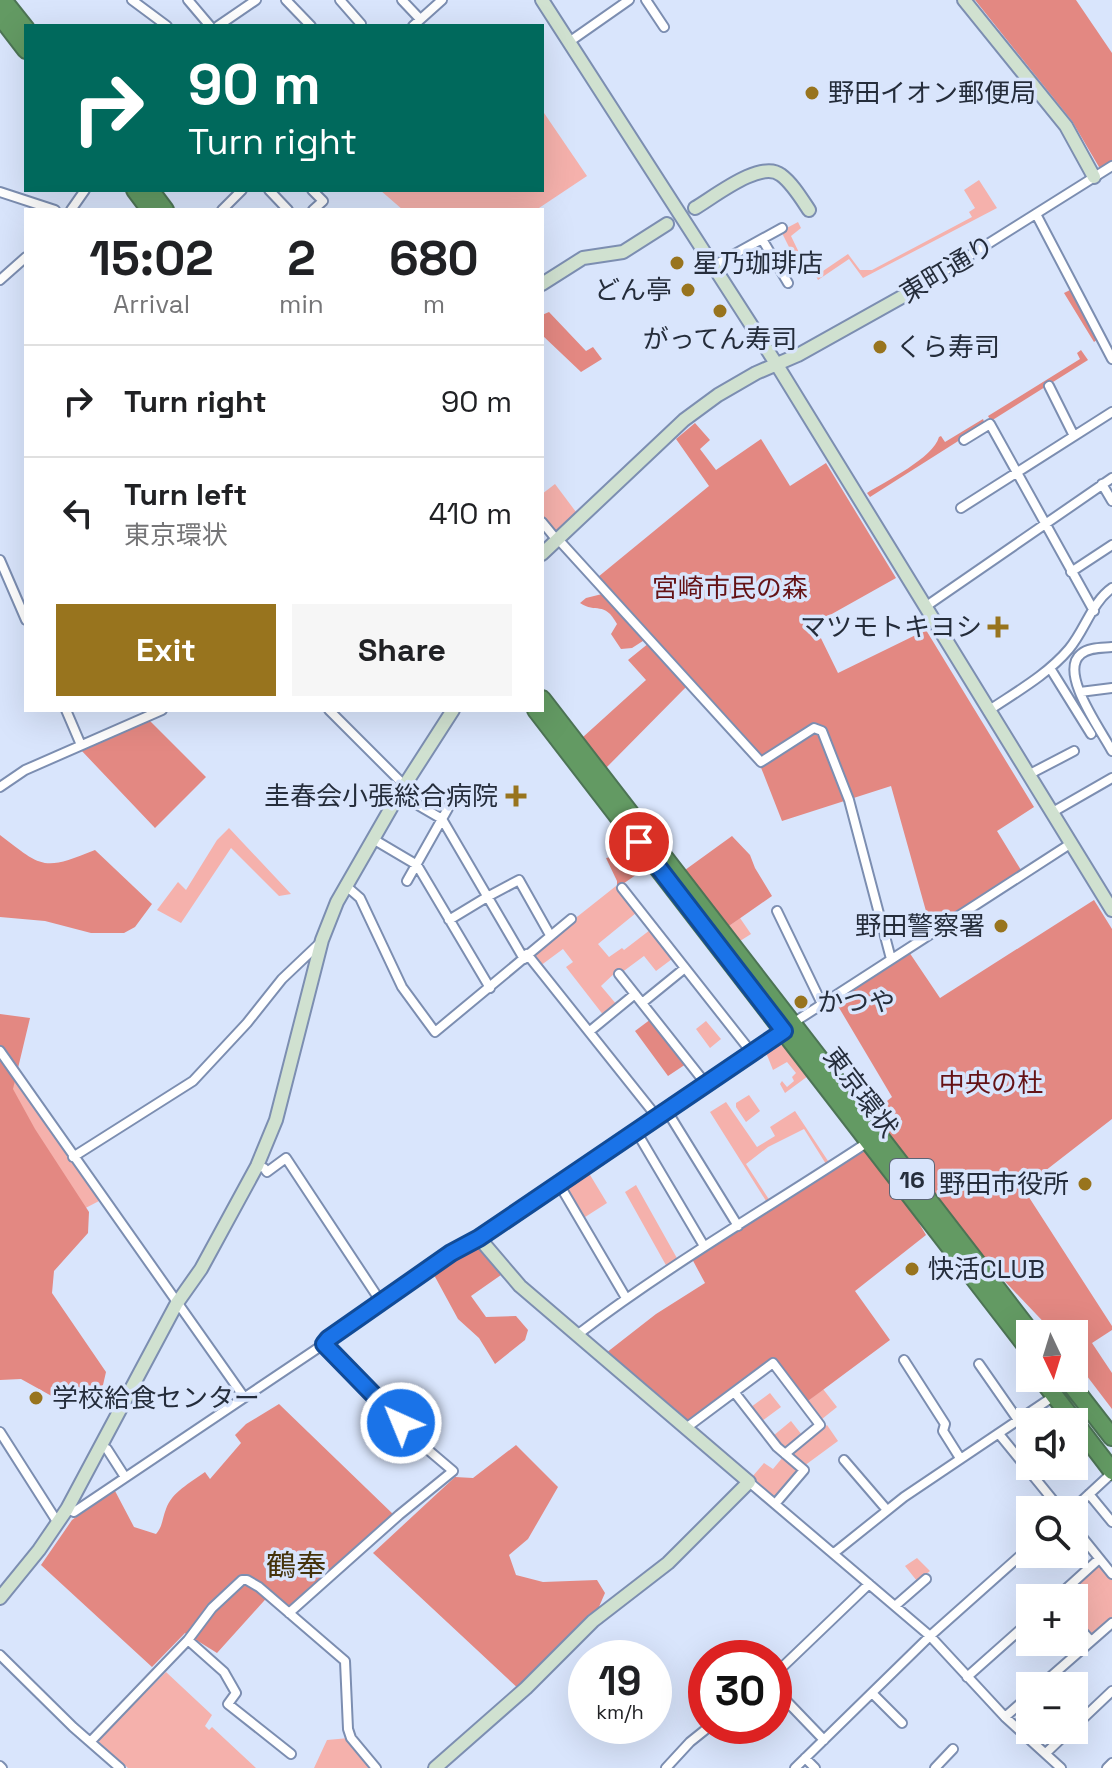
<!DOCTYPE html>
<meta charset="utf-8">
<style>
:root{--surface:#fff;--page:#f6f6f6;--text:#202124;--muted:#757577;--line:#e0e0e0;--accent:#98741e}
body{margin:0;font-family:"Space Grotesk","Noto Sans JP",sans-serif;background:var(--page);color:var(--text);height:100vh;display:flex;flex-direction:column;font-size:30px;white-space:nowrap}
*{box-sizing:border-box;margin:0}
p{font-size:26px;color:var(--muted)}
.icon{flex:none;width:44px;height:44px;fill:none;stroke:currentColor;stroke-width:2;stroke-linecap:round;stroke-linejoin:round}
.map{position:relative;flex:1;overflow:hidden}
.side{position:absolute;left:24px;top:208px;width:520px;height:504px;display:flex;flex-direction:column;background:var(--surface);border-radius:0px;box-shadow:0 8px 32px #0002}
.side>*{flex:none}
.hud{position:absolute;left:24px;top:24px;width:520px;height:168px;border-radius:0px;box-shadow:0 8px 32px #0002;background:#00695c;color:#fff;overflow:hidden}
.needle{width:52px;rotate:176deg}
.fabs{position:absolute;left:1016px;top:1320px;display:grid;gap:16px}
.fabs a{display:grid;place-items:center;width:72px;height:72px;border-radius:0px;background:var(--surface);box-shadow:0 8px 32px #0002;font-size:40px}
.speed{position:absolute;left:568px;top:1640px;display:flex;gap:16px;font-size:40px;font-weight:700;text-align:center}
.speed>*{display:grid;place-content:center;width:104px;height:104px;border-radius:50%;background:var(--surface);box-shadow:0 8px 32px #0002;line-height:1}
.speed small{font-size:20px;font-weight:400}
.speed .limit{border:12px solid #d22;background:#fff;color:#111}
.pin{position:absolute;display:grid;place-items:center;width:68px;height:68px;color:#fff;margin:-34px;border:4px solid #fff;border-radius:50%;box-shadow:0 2px 8px #0007}
.me{position:absolute;width:88px;margin:-44px;rotate:316deg;stroke-linejoin:round;filter:drop-shadow(0 0 6px #0008)}
.turn{display:flex;align-items:center;gap:28px;height:168px;padding:0 32px;font-size:36px}
.turn .icon{width:104px;height:104px;stroke-width:2.5}
.turn b{display:block;font-size:56px;line-height:68px}
.eta{display:flex;justify-content:space-evenly;align-items:center;height:136px;text-align:center}
.eta b{font-size:48px;font-weight:700;line-height:56px}
.cta{display:flex;gap:16px;margin-top:auto;padding:16px 32px}
.cta a{flex:1;height:92px;border-radius:0px;background:var(--accent);color:#fff;font-size:32px;font-weight:700;line-height:92px;text-align:center}
.cta a+a{background:var(--page);color:var(--text)}
ul{padding:0;list-style:none}
li{display:flex;align-items:center;gap:24px;height:112px;padding:0 32px;border-top:2px solid var(--line)}
li div{flex:1}
li b{display:block;font-size:30px}
li em{font-style:normal}
.map>svg:first-child{display:block}
.green{fill:#f5b1ac;fill-rule:evenodd}
.forest{fill:#e38882}
.lines{fill:none;stroke-linecap:round;stroke-linejoin:round}
.street-casing{stroke:#7c8eb1;stroke-width:12}
.secondary-casing{stroke:#7c8eb1;stroke-width:16}
.highway-casing{stroke:#4d7455;stroke-width:20}
.street{stroke:#fff;stroke-width:8}
.secondary{stroke:#d0e1d0;stroke-width:12}
.highway{stroke:#639a63;stroke-width:16}
.route-casing{stroke:#114b97;stroke-width:20}
.route{stroke:#1a73e8;stroke-width:14}
.poi-dot{fill:#98741e;stroke:#d9e5fc;stroke-width:3}
.labels{text-anchor:middle;dominant-baseline:central;stroke-width:7;stroke-linejoin:round;paint-order:stroke}
.shield{fill:#d9e5fc;stroke:#5b6475;stroke-width:2}
.shield-label{font-size:24px;font-weight:bold;fill:#252d3b}
.poi-label{font-size:26px;fill:#252d3b;stroke:#d9e5fc;text-anchor:start}
.street-label{font-size:26px;fill:#252d3b;stroke:#d9e5fc}
.park-label{font-size:26px;fill:#641215;stroke:#d9e5fc}
.quarter-label{font-size:30px;fill:#44330a;stroke:#d9e5fc}
</style>
<div class="map">
<svg width="1112" height="1768" viewBox="0 0 1112 1768">
<rect width="100%" height="100%" fill="#d9e5fc"/>
<path class="green" d="M542,110L587,176L536,210H403L380,190H542Z
M979,180L997,208L863,278L849,259L818,280L811,266L801,271L781,231L798,222L801,228L791,236L805,265L812,261L820,273L848,254L860,270H872L972,217L969,212L975,208L964,190Z
M555,484L576,512L558,530H554L542,516V494Z
M229,828L291,894L279,896L231,848L181,923L157,910L178,882L186,890L217,840Z
M616,886L636,913L598,944L609,957L622,948L624,950L650,930L672,959L656,971L644,956L621,973L618,970L601,986L617,1005L604,1016L566,967L573,962L563,949L540,966L534,958V951Z
M740,918L751,934L740,941L729,926Z
M706,1021L721,1039L710,1048L696,1029Z
M774,1044L785,1046L808,1076L785,1093L780,1084L782,1081L787,1087L794,1081L792,1077L796,1073L787,1062L773,1070L765,1050Z
M0,1054L99,1201L1,1252L0,1364Z
M749,1095L760,1111L746,1122L736,1107V1103Z
M726,1102L757,1147L775,1136L770,1127L795,1111L830,1164L768,1204L710,1112ZM804,1129L826,1164L770,1201L746,1164L768,1147Z
M587,1170L607,1203L582,1219L565,1186Z
M636,1185L678,1260L667,1267L625,1192Z
M823,1389L837,1407L822,1419L808,1401Z
M770,1393L781,1407L762,1421L751,1407Z
M791,1421L802,1435L787,1447H783L773,1436Z
M827,1425L838,1441L804,1466L793,1457V1452Z
M783,1457L796,1468L797,1473L777,1495H772L752,1477L764,1463L773,1469Z
M917,1558L930,1571L917,1581L905,1566Z
M1097,1567H1101L1112,1580V1617L1092,1634H1089L1074,1616V1598H1062Z
M166,1672L212,1715L205,1726L209,1730L212,1727L256,1768H128L99,1742L100,1738Z
M349,1738L372,1768H314L327,1740Z"/>
<path class="forest" d="M975,0H1076L1112,53V162L1102,168L1099,167L1072,121Z
M1072,289L1098,339L1094,342L1064,293Z
M549,312L586,351L593,347L602,359L581,372L542,335V315Z
M1081,350L1088,360L991,421L988,416L1080,359L1077,353Z
M983,419L985,424L870,497L867,493C886,481 933,458 939,437L941,436L945,442Z
M695,423L710,440L700,449L716,470L761,439L790,486L826,463L896,578L814,624L838,673L926,630L1034,807L997,831L1021,870L931,929L891,786L782,821L760,765L690,683L606,768L583,737L646,680L628,660L649,643L669,659L598,577L709,486L676,439Z
M606,593L646,639L632,648L621,649L611,634L617,624C604,600 596,614 580,603L586,598Z
M148,719L206,777L155,828L80,749Z
M0,835C43,868 43,871 95,850L152,904L135,927L124,933H91L45,921L0,917Z
M732,836L750,855L755,868L772,896L729,926L685,870Z
M630,847L646,868L617,888V881L606,858L616,856Z
M1094,900L1112,929V1119L1023,1188L1112,1326V1330L1092,1343L1112,1373V1409L1074,1359V1334H1055L994,1270L872,1113L892,1097L835,1001L909,952L940,998Z
M0,1014L30,1018L13,1089L35,1129L89,1212L88,1233L54,1271L52,1293L106,1372L103,1385L84,1401L66,1404L21,1379L0,1380Z
M651,1019L686,1064L668,1076L635,1031Z
M863,1148L913,1213L926,1235L855,1291L890,1340L808,1401L774,1358L691,1420L684,1419L606,1353L656,1314L705,1283L691,1257Z
M478,1245L501,1275L471,1296L486,1317L516,1316L528,1330L525,1340L495,1364L479,1338L458,1319L434,1275Z
M279,1404L395,1516L291,1608L272,1592L217,1653L185,1633L152,1667L41,1565L72,1520L114,1489L134,1527L156,1534C163,1526 162,1519 166,1509C172,1492 190,1483 205,1472L210,1479L241,1443L235,1435L246,1424Z
M516,1445L558,1487L528,1539L509,1555L516,1575L543,1582L597,1580L605,1593L595,1616L521,1691L373,1553L455,1477L473,1478Z"/>
<g class="lines">
<defs>
<path id="street" d="M132,0L167,26
M188,0L210,26
M286,0L311,26
M340,0L361,24L359,26
M402,0L420,19
M646,0L664,27
M218,26L256,0
M413,26L442,0
M569,42L629,0
M269,190L288,210
M312,190L323,201L313,210
M0,192L55,210
M71,210L85,190
M222,210L242,190
M1036,214L1112,359
M762,239L788,283
M713,266L782,228
M0,280L26,257
M916,289L1112,166
M1049,386L1074,436
M964,440L990,424L1094,611
M1102,484L1112,501
M961,508L1112,412
M542,522L556,539
M557,538L761,762L814,728L822,731L849,800L891,959
M0,560L26,620
M1071,572L1112,545
M925,607L1112,478
M1112,647C1102,648 1089,647 1081,654C1058,672 1101,730 1112,751
M1050,668L1091,734
M1080,692L1112,688
M66,710L81,745
M329,710L405,786
M988,711C1016,692 1047,675 1069,649C1085,630 1092,602 1112,588
M1028,775L1074,751
M0,787L25,770L162,710
M399,794L442,819L524,959
M1051,813L1112,778
M373,839L417,865L490,988
M407,881L451,803
M345,885L360,898L402,987L435,1032L571,919
M622,888L752,1053
M487,897L519,880L550,935
M777,911L822,1004
M449,920L487,897
M527,954L657,1117
M619,974L706,1084
M642,1003L685,968
M793,1023L1070,844
M590,1031L635,994
M0,1051L244,1397
M667,1111L738,1226
M636,1131L704,1246
M73,1157L193,1081L247,1023L282,979L321,942
M257,1166L264,1168L267,1172L286,1158L381,1302
M559,1184L626,1298
M577,1335C670,1264 771,1206 868,1142
M324,1344L328,1339L451,1253L479,1238
M904,1360L945,1424L943,1431L960,1458
M979,1364L1018,1420
M735,1393L777,1447L804,1470L775,1504
M686,1428L773,1363L820,1425L785,1454
M0,1432L58,1523
M999,1434L1061,1510
M101,1446L107,1449L125,1477
M844,1460L887,1510
M749,1482L930,1636L1005,1717L1061,1768
M1089,1494L1112,1522
M67,1509L74,1512L324,1344L420,1443L453,1471L399,1515L289,1613
M1072,1510L1112,1473
M1074,1527L1112,1574
M834,1553L904,1497L1054,1396
M1056,1598L1099,1559
M895,1606L926,1579
M1074,1622L1091,1641
M188,1640L212,1608L242,1580H247L259,1587L345,1661L348,1729L351,1738L376,1768
M0,1655L73,1727L120,1768
M774,1675L869,1584
M967,1677L1030,1621
M1040,1686L1112,1623
M774,1688L824,1740
M872,1693L902,1723
M1005,1717L1030,1695
M1074,1727L1112,1691
M91,1741L188,1640L224,1672L236,1693L228,1704L291,1754
M1046,1753L1070,1730
M805,1758L815,1768
M0,1766L2,1768
M666,1768L690,1742L710,1726
M795,1768L930,1636L1030,1547
M935,1768L953,1749
M1107,1768L1112,1763"/>
<path id="secondary" d="M542,0L777,365L1112,910
M964,0L1066,126L1094,177
M695,208C714,197 761,159 781,175C792,183 801,198 809,210
M542,284L583,258L623,252L667,224
M542,554L684,420L718,395L756,373L798,355L916,289
M0,1598L39,1550L67,1509L177,1303L201,1269L257,1166L276,1120L322,940L337,902L399,794L453,710
M435,1768L526,1688L593,1621L668,1563L749,1482L520,1286L479,1238L787,1028"/>
<path id="highway" d="M3,0L26,29
M0,16L26,50
M135,190L150,210
M150,190L165,210
M542,699L1032,1334
M536,710L1030,1351
M1041,1378L1112,1471
M1066,1378L1112,1437"/>
</defs>
<use href="#street" class="street-casing"/>
<use href="#secondary" class="secondary-casing"/>
<use href="#highway" class="highway-casing"/>
<use href="#street" class="street"/>
<use href="#secondary" class="secondary"/>
<use href="#highway" class="highway"/>
</g>
<g class="lines">
<defs>
<path id="route" d="M401,1423L324,1344L328,1339L451,1253L479,1238L784,1031L639,842"/>
</defs>
<use href="#route" class="route-casing"/>
<use href="#route" class="route"/>
</g>
<g class="poi-dot">
<circle cx="812" cy="93" r="8"/>
<circle cx="677" cy="263" r="8"/>
<circle cx="688" cy="290" r="8"/>
<circle cx="720" cy="311" r="8"/>
<circle cx="880" cy="347" r="8"/>
<path d="M994 615h8v8h8v8h-8v8h-8v-8h-8v-8h8z"/>
<path d="M512 784h8v8h8v8h-8v8h-8v-8h-8v-8h8z"/>
<circle cx="1001" cy="926" r="8"/>
<circle cx="801" cy="1002" r="8"/>
<circle cx="1085" cy="1184" r="8"/>
<circle cx="912" cy="1269" r="8"/>
<circle cx="36" cy="1398" r="8"/>
</g>
<g class="labels">
<rect class="shield" x="890" y="1159" width="44" height="40" rx="6"/>
<g class="shield-label">
<text x="912" y="1179">16</text>
</g>
<g class="poi-label">
<text x="828" y="93">野田イオン郵便局</text>
<text x="693" y="263">星乃珈琲店</text>
<text x="672" y="290" text-anchor="end">どん亭</text>
<text x="720" y="339" text-anchor="middle">がってん寿司</text>
<text x="896" y="347">くら寿司</text>
<text x="982" y="627" text-anchor="end">マツモトキヨシ</text>
<text x="498" y="796" text-anchor="end">圭春会小張総合病院</text>
<text x="985" y="926" text-anchor="end">野田警察署</text>
<text x="817" y="1002">かつや</text>
<text x="1069" y="1184" text-anchor="end">野田市役所</text>
<text x="928" y="1269">快活CLUB</text>
<text x="52" y="1398">学校給食センター</text>
</g>
<g class="street-label">
<text transform="translate(947 269) rotate(-31)">東町通り</text>
<text transform="translate(861 1092) rotate(53)">東京環状</text>
</g>
<g class="park-label">
<text x="730" y="588">宮崎市民の森</text>
<text x="991" y="1083">中央の杜</text>
</g>
<g class="quarter-label">
<text x="296" y="1565">鶴奉</text>
</g>
</g>
</svg>
<div class="fabs">
<a><svg class="needle" viewBox="-14 -14 28 28"><path d="M0-13l5 13h-10z" fill="#e53935"/><path d="M0 13l5-13h-10z" fill="#757577"/></svg></a>
<a><svg class="icon" aria-label="sound" viewBox="0 0 24 24"><path d="M4 9h4l5-4v14l-5-4H4zM17 9q2 3 0 6"/></svg></a>
<a><svg class="icon" aria-label="search" viewBox="0 0 24 24"><circle cx="10" cy="10" r="6"/><path d="M15 15l6 6"/></svg></a>
<a>+</a>
<a>−</a>
</div>
<div class="speed"><div>19<small>km/h</small></div><div class="limit">30</div></div>
<div class="pin" style="left:639px;top:842px;background:#d93025"><svg class="icon" aria-label="arrive" viewBox="0 0 24 24"><path d="M6 21V4h12l-3 4 3 4H6"/></svg></div>
<svg class="me" style="left:401px;top:1423px" viewBox="-20 -20 40 40"><circle r="17" fill="#1a73e8" stroke="#fff" stroke-width="3"/><path d="M0-11L8 9 0 5-8 9z" fill="#fff"/></svg>
<div class="hud">
<div class="turn"><svg class="icon" aria-label="right" viewBox="0 0 24 24"><path d="M7 20v-9h11M14 6l5 5-5 5"/></svg><div><b>90 m</b>Turn right</div></div>
</div>
<section class="side">
<div class="eta">
<div><b>15:02</b><p>Arrival</p></div>
<div><b>2</b><p>min</p></div>
<div><b>680</b><p>m</p></div>
</div>
<ul>
<li><svg class="icon" aria-label="right" viewBox="0 0 24 24"><path d="M7 20v-9h11M14 6l5 5-5 5"/></svg><div><b>Turn right</b></div><em>90 m</em></li>
<li><svg class="icon" aria-label="left" viewBox="0 0 24 24"><path d="M17 20v-9H6M10 6l-5 5 5 5"/></svg><div><b>Turn left</b><p>東京環状</p></div><em>410 m</em></li>
</ul>
<div class="cta"><a>Exit</a><a>Share</a></div>
</section>
</div>
